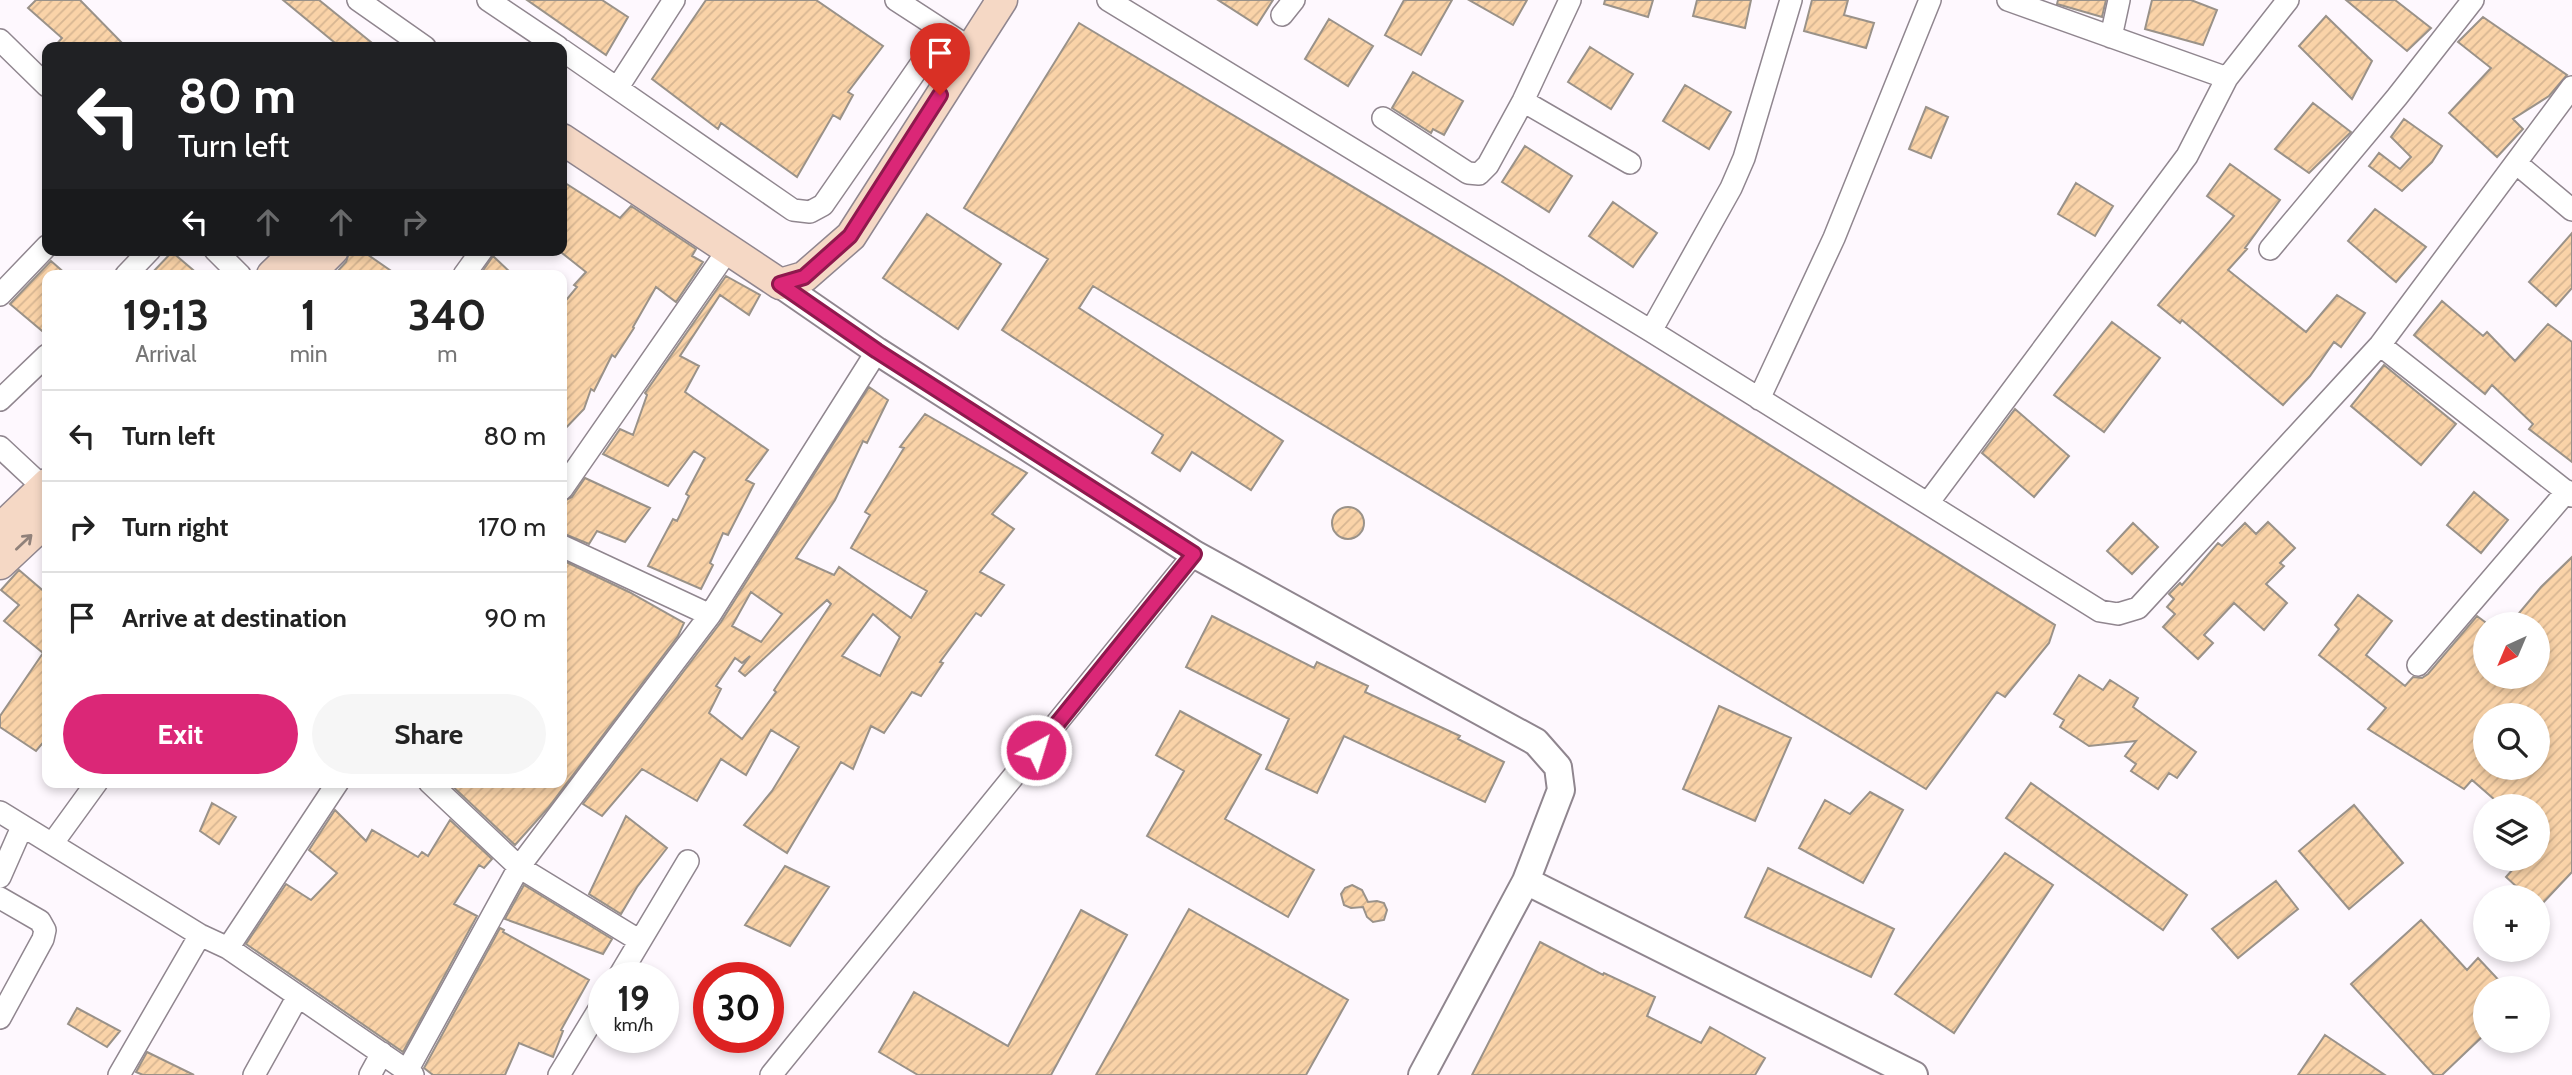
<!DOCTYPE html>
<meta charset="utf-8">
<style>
:root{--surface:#fff;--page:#f6f6f6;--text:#222;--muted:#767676;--line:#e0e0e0;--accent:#db2777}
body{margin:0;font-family:Cabin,sans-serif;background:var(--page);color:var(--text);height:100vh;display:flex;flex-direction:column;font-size:26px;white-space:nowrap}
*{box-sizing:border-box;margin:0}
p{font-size:23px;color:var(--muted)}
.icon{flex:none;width:38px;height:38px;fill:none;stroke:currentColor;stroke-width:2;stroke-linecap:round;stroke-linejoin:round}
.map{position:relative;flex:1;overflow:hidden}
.panel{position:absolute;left:42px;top:270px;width:525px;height:518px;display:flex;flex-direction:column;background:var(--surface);border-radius:14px;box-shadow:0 4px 10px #0003}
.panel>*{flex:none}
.banner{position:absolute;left:42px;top:42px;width:525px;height:214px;border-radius:14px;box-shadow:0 4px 10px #0003;background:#202124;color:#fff;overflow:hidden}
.needle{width:46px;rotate:224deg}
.tools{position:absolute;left:2473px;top:612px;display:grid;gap:14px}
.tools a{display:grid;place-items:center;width:77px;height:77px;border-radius:50%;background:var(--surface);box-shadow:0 4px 10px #0003;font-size:35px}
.speed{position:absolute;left:588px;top:962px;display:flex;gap:14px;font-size:35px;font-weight:700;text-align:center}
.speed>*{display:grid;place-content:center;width:91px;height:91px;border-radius:50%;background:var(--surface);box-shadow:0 4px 10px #0003;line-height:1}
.speed small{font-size:18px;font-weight:400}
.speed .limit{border:10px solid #d22;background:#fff;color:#111}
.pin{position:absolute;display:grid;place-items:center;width:60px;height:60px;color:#fff;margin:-72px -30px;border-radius:50% 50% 50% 0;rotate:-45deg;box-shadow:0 0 7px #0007}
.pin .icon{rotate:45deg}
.me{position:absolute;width:77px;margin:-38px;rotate:39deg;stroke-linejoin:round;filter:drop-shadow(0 0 5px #0008)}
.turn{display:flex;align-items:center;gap:24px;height:147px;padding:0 21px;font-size:32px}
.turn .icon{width:91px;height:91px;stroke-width:2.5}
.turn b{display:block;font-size:49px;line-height:60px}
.lanes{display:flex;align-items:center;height:66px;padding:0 21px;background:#0003;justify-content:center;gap:35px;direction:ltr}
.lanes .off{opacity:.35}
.eta{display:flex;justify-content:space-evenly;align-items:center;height:119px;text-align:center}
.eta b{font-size:42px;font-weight:700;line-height:49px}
.button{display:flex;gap:14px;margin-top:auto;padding:14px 21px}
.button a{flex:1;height:80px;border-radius:42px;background:var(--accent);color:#fff;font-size:28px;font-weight:700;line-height:80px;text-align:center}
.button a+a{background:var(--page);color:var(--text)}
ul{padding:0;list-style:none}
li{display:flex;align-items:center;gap:21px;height:91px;padding:0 21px;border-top:2px solid var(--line)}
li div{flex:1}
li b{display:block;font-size:26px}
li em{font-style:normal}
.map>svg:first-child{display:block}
.building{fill:url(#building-hatch);stroke:#9a9289;stroke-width:2;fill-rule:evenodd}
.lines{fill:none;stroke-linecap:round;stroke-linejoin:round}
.minor-casing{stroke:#90868f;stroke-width:24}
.tertiary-casing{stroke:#90868f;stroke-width:30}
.secondary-casing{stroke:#90868f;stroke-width:33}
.minor{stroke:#fff;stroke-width:21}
.tertiary{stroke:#fff;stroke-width:26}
.secondary{stroke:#f5d8c5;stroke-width:30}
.oneway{stroke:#90817a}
.route-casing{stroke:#8e194d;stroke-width:18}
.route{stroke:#db2777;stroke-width:12}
</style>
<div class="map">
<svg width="2572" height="1075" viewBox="0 0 2572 1075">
<defs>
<pattern id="building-hatch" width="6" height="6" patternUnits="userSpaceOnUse" patternTransform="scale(1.75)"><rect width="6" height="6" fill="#fad3a8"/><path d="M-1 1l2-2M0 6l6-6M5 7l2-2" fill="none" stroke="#d7b692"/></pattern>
</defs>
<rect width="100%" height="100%" fill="#fef8fe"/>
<path class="building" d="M36,0H80L126,47H54L62,38L28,8Z
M283,0H319L377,47H340Z
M527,0H602L628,17L606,55Z
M706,0H816L883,46L848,92L853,95L840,119L833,115L797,177L721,123L718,129L652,79Z
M1218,0H1273L1257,25Z
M1404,0H1452L1421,55L1385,35Z
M1469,0H1527L1513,25Z
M1605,0H1653L1648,17L1604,4Z
M1697,0H1751L1745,28L1693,16Z
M1812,0H1848L1844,15L1874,23L1866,48L1804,31Z
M2058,0H2106L2102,17L2057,4Z
M2152,0H2191L2217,10L2203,45L2145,29Z
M2346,0H2395L2431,28L2407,51Z
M2326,16L2372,61L2352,99L2299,46Z
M2483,17L2567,75L2549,96L2513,119L2523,129L2497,157L2449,113L2491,68L2458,42Z
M1329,19L1373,46L1348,86L1305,59Z
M1079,23L1502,276L2055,625L2049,643L2005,697L1997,692L1926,789L1093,286L1079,308L1283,441L1251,490L1192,452L1180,471L1152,453L1163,435L1002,330L1048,259L964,208Z
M1590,47L1633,74L1611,109L1568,82Z
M1413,72L1463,101L1444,135L1433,129L1431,133L1392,108Z
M1685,85L1731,112L1709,149L1663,121Z
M2313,103L2351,132L2309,173L2275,149Z
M1926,107L1948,117L1931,158L1909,149Z
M2404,119L2442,146L2432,162L2402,191L2369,166L2379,153L2400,169L2411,157L2391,137Z
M1525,146L1572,176L1549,212L1502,182Z
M2230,164L2280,200L2245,248L2247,249L2228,270L2306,332L2337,295L2365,313L2341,347L2334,342L2310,376L2283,405L2182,320L2180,323L2158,305L2234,216L2207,196Z
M562,181L620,218L631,206L696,249L692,256L703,262L676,302L656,287L633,327L634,328L615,357L612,355L594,391L591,389L584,409L562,432V305L577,287L574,285L586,272L562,253Z
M2076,183L2113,206L2095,236L2058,214Z
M1613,202L1657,233L1633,267L1589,236Z
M2375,209L2426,247L2396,282L2348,241Z
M927,214L1001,264L958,329L883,278Z
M2572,233V288L2556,306L2529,282Z
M350,250H361L397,275H334L346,262Z
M172,252L199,275H150Z
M493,256L513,275H480Z
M51,261L67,275H47V335L10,304Z
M726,276L760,295L749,315L720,295L680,356L699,366L685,392L768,450L746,480L754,484L728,535L723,533L710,563L713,565L701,589L648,566L673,519L677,521L689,496L686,494L705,458L694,451L668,486L603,454L620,429L633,435L647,395L645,393Z
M2442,301L2483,336L2487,332L2515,361L2548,324L2572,342V462L2529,429L2533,424L2492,385L2485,394L2414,335Z
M2112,322L2160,358L2104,432L2054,395Z
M2384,365L2456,424L2421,465L2351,406Z
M869,387L888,400L867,443L863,441L835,500L796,558L834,575L839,567L911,618L927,591L851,548L870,515L865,512L904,448L900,447L925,414L1027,473L992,514L1014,529L980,572L1004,585L981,616L976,613L940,662L943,663L921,696L912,692L884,733L871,726L853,769L841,762L787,853L744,825L772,791L799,747L771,730L746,775L721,759L697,801L642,769L602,816L583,804L721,622ZM751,592L782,614L761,642L732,626ZM827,600L831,604L774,690L776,692L742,739L709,713L721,689L716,686L735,658L742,663L750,656L739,671L745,676ZM873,614L900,637L880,676L842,656Z
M2015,409L2069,456L2034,497L1982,453Z
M585,478L650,508L625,542L597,531L589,544L562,533V502L572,497Z
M2474,492L2508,520L2481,553L2447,525Z
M1332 523a16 16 0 1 1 32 0a16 16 0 1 1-32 0Z
M2268,522L2295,548L2280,563L2284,566L2266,584L2287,603L2264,630L2234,603L2204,635L2213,643L2198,659L2163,627L2175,614L2167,607L2174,599L2169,594L2180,583L2182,585L2218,543L2222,546L2245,523L2256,534Z
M2133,523L2158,547L2132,574L2107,551Z
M2572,557V872L2539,907L2538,898H2529L2506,877L2522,859H2538V807H2503L2472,780L2464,789L2368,729L2386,708L2319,655L2339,629L2335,625L2358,595L2392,621L2366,655L2405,686L2413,677L2422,678L2428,674L2477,616L2485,622V677H2538V625H2509L2541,587ZM2485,716H2538V768H2485Z
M562,560L629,592L684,623L678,636L548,808L515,845L448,782H562Z
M19,570L47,594V738L36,751L0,727V716L43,653L4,621L19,605L1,590Z
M1212,616L1314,668L1317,662L1368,686L1365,692L1460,736L1458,739L1504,762L1485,802L1344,736L1317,793L1266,769L1289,719L1186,667Z
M2079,675L2103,690L2110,680L2138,698L2133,707L2196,752L2177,778L2169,773L2158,789L2131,771L2136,764L2125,756L2136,741L2089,746L2060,727L2064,720L2054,714Z
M1719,706L1791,738L1755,821L1683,789Z
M1180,711L1261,755L1225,819L1314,870L1288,917L1147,836L1184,771L1156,755Z
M2031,783L2187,895L2163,930L2006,818Z
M1870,792L1903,810L1863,883L1799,848L1825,800L1850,814Z
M212,803L236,817L219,844L200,831Z
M2354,805L2403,863L2349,909L2299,851Z
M335,810L366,841L372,830L418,857L422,852L428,856L450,820L492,859L484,868L479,865L454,904L477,916L403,1052L246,944L286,884L311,900L337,873L309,850Z
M626,816L667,848L637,887L621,914L589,894Z
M2005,853L2053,885L1954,1033L1895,994Z
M785,866L829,887L790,946L745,925Z
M1768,868L1894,929L1871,977L1745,917Z
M2276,881L2298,909L2238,958L2212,929Z
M524,885L612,939L603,954L505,919Z
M1352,885L1362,890L1368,902L1377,901L1384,903L1387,910L1384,920L1373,922L1367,917L1363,907L1351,908L1344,905L1341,894L1345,888Z
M1189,909L1348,1000L1306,1075H1096Z
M1081,910L1127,935L1051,1075H918L879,1052L914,992L1008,1046Z
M2421,920L2467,970L2478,958L2507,989H2485V1034L2442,1075H2434L2351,984Z
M500,928L504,930L503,932L589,980L561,1030L563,1031L553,1057L519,1043L505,1075H433L424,1068Z
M1540,942L1603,975L1604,973L1655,997L1647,1016L1701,1043L1710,1027L1765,1058L1755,1075H1472Z
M77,1008L120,1031L107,1047L68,1024Z
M2325,1035L2385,1075H2298Z
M147,1052L194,1075H143L136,1072Z"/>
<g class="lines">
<defs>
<path id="minor" d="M358,0L425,47
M488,0L558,47
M896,0L970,48
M1108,0L1651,331L2100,611L2118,614L2138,608L2380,345L2572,87
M2008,0L2227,78
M1282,15L1294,0
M2111,37L2119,0
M0,40L47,86
M562,50L793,210L810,212L823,205L943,32
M618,87L674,0
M1523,101L1630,163
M1383,118L1468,173L1479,174L1488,165L1523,101L1570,0
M2516,163L2572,210
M2270,249L2397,97L2473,0
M215,250L240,275
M126,275L150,250
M464,275L482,250
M0,295L47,246
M1651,331L1731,188L1744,158L1791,0
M2380,345L2572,496
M1759,399L1834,238L1930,0
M0,400L47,355
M0,447L44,488
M562,489L728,250
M1928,503L2187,156L2227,78L2288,0
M562,546L710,615
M2418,665L2567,491
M429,782L519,867L640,941
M0,812L200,935L228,948L413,1075
M52,844L97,782
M0,877L22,827
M0,898L40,921L45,930L43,939L0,1018
M228,948L338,782
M618,978L688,861
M407,1071L519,867L710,615L877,351
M119,1075L200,935
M254,1075L298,996
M370,1075L382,1053
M559,1075L604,1001
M771,1075L1194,554"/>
<path id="tertiary" d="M780,284L877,351L1194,554L1536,742L1558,767L1561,790L1526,881L1422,1075
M1526,881L1914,1075"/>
<path id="secondary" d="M562,139L780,284L804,277L851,236L1002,0
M272,275L298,250
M308,275L333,250
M0,529L47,484
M0,564L47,520"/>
</defs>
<use href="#minor" class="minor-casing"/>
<use href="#tertiary" class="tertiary-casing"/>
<use href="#secondary" class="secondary-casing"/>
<use href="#minor" class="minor"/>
<use href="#tertiary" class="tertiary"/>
<use href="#secondary" class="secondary"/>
</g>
<defs><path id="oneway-shaft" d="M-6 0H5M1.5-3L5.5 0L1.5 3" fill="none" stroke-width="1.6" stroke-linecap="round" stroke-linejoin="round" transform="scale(1.75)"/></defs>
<use class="oneway" href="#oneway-shaft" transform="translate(24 542) rotate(-43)"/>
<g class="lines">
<defs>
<path id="route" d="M940,95L850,236L804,277L780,284L877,351L1194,554L1036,750"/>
</defs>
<use href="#route" class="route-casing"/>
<use href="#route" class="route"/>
</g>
</svg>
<div class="tools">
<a><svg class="needle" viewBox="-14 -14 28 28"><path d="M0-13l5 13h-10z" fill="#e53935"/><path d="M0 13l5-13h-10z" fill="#767676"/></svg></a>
<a><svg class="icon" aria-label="search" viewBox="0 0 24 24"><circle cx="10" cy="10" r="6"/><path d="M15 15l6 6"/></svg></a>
<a><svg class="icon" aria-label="layers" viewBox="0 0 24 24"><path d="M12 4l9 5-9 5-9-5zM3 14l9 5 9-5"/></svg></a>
<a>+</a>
<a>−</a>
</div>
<div class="speed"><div>19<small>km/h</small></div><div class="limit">30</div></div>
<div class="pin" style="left:940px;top:95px;background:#d93025"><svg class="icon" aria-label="arrive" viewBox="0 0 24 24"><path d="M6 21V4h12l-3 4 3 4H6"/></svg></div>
<svg class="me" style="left:1036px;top:750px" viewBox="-20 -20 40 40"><circle r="17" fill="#db2777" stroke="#fff" stroke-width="3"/><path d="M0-11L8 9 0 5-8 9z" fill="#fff"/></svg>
<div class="banner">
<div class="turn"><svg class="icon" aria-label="left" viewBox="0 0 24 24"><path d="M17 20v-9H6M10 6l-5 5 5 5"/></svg><div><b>80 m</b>Turn left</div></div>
<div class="lanes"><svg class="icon" aria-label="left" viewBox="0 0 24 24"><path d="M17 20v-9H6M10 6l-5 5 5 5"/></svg><svg class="icon off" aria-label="ahead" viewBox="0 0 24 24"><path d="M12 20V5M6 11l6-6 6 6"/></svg><svg class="icon off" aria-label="ahead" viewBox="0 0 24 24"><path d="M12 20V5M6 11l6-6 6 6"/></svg><svg class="icon off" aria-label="right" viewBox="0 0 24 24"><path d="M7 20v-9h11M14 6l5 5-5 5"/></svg></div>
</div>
<section class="panel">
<div class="eta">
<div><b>19:13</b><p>Arrival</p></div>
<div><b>1</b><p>min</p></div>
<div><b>340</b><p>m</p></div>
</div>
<ul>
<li><svg class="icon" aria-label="left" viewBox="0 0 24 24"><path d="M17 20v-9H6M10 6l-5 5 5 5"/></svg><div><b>Turn left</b></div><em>80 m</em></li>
<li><svg class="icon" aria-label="right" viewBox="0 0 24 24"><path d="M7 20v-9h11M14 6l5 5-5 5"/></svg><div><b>Turn right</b></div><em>170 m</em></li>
<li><svg class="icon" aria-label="arrive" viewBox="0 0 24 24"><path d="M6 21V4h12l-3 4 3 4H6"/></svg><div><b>Arrive at destination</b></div><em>90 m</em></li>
</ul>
<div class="button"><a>Exit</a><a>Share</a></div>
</section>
</div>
